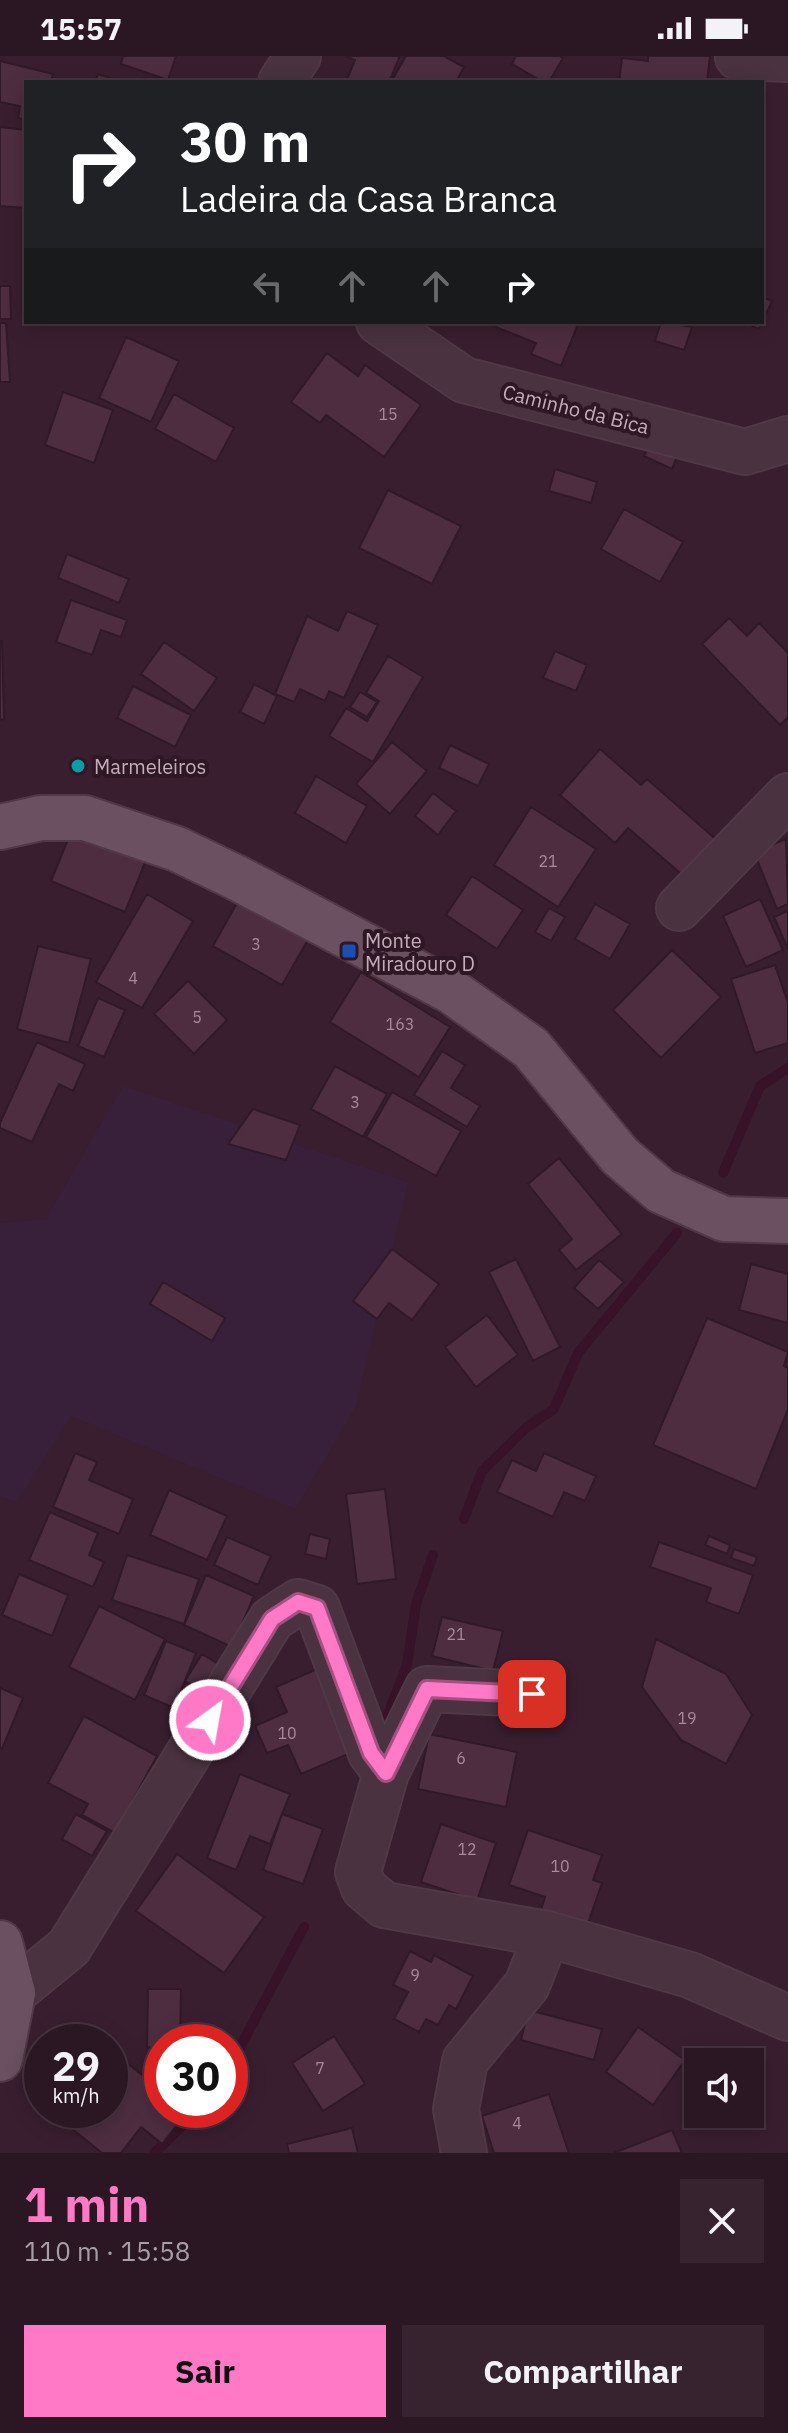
<!DOCTYPE html>
<html lang="pt">
<meta charset="utf-8">
<style>
:root{--surface:#2b1623;--page:#372330;--text:#f1f3f6;--muted:#a69fa6;--line:#473541;--accent:#ff79c7}
body{margin:0;font-family:"IBM Plex Sans",sans-serif;background:var(--page);color:var(--text);height:100vh;display:flex;flex-direction:column;font-size:30px;white-space:nowrap}
*{box-sizing:border-box;margin:0}
p{font-size:26px;color:var(--muted)}
.icon{flex:none;width:44px;height:44px;fill:none;stroke:currentColor;stroke-width:2;stroke-linecap:round;stroke-linejoin:round}
.map{position:relative;height:2097px;overflow:hidden}
.details{display:flex;flex-direction:column;background:var(--surface);flex:1}
.details>*{flex:none}
.banner{position:absolute;left:24px;top:24px;width:740px;height:244px;border-radius:0px;box-shadow:0 4px 20px #0003,0 0 0 2px var(--line);background:#202124;color:#fff;overflow:hidden}
.tools{position:absolute;left:684px;top:1992px;display:grid;gap:16px}
.tools a{display:grid;place-items:center;width:80px;height:80px;border-radius:0px;background:var(--surface);box-shadow:0 4px 20px #0003,0 0 0 2px var(--line);font-size:40px}
.speed{position:absolute;left:24px;top:1968px;display:flex;gap:16px;font-size:40px;font-weight:700;text-align:center}
.speed>*{display:grid;place-content:center;width:104px;height:104px;border-radius:50%;background:var(--surface);box-shadow:0 4px 20px #0003,0 0 0 2px var(--line);line-height:1}
.speed small{font-size:20px;font-weight:400}
.speed .limit{border:12px solid #d22;background:#fff;color:#111}
.pin{position:absolute;display:grid;place-items:center;width:68px;height:68px;color:#fff;margin:-34px;border-radius:16px;box-shadow:0 4px 12px #0006}
.me{position:absolute;width:88px;margin:-44px;rotate:32deg;stroke-linejoin:round;filter:drop-shadow(0 0 6px #0008)}
.turn{display:flex;align-items:center;gap:28px;height:168px;padding:0 24px;font-size:36px}
.turn .icon{width:104px;height:104px;stroke-width:2.5}
.turn b{display:block;font-size:56px;line-height:68px}
.lanes{display:flex;align-items:center;height:76px;padding:0 24px;background:#0003;justify-content:center;gap:40px;direction:ltr}
.lanes .off{opacity:.35}
.round{display:grid;place-items:center;flex:none;width:84px;height:84px;border-radius:0px;background:var(--page)}
.overview{display:flex;align-items:center;justify-content:space-between;height:136px;padding:0 24px}
h1{font-size:48px;font-weight:700;line-height:60px;color:var(--accent)}
.cta{display:flex;gap:16px;margin-top:auto;padding:16px 24px}
.cta a{flex:1;height:92px;border-radius:0px;background:var(--accent);color:#111;font-size:32px;font-weight:700;line-height:92px;text-align:center}
.cta a+a{background:var(--page);color:var(--text)}
.status{display:flex;justify-content:space-between;align-items:center;height:56px;padding:0 40px;background:var(--surface);direction:ltr}
.status svg{height:22px;fill:currentColor}
.map>svg:first-child{display:block}
.green{fill:#38203a}
.lines{fill:none;stroke-linecap:round;stroke-linejoin:round}
.stream{stroke:#371228;stroke-width:10}
.building{fill:#4e2d41;stroke:#301a27;stroke-width:2}
.minor-casing{stroke:#503946;stroke-width:48}
.major-casing{stroke:#503946;stroke-width:48}
.minor{stroke:#4a3240;stroke-width:44}
.major{stroke:#6a5060;stroke-width:44}
.route-casing{stroke:#a64f81;stroke-width:20}
.route{stroke:#ff79c7;stroke-width:14}
.culture-dot{fill:#0f9aa8;stroke:#2e1825;stroke-width:3}
.transit-dot{fill:#1a4fb4;stroke:#2e1825;stroke-width:3}
.labels{text-anchor:middle;dominant-baseline:central;stroke-width:8;stroke-linejoin:round;paint-order:stroke}
.number-label{font-size:16px;fill:#a78b9c}
.street-label{font-size:20px;fill:#c6acbc;stroke:#2e1825}
.poi-label{font-size:20px;fill:#c6acbc;stroke:#2e1825;text-anchor:start}
</style>
<div class="status"><b>15:57</b><svg viewBox="0 0 49 12"><path d="M0 12V9h3v3zM5 12V6h3v6zM10 12V3h3v9zM15 12V0h3v12zM26 1h20v11H26zM47 4h2v5h-2z"/></svg></div>
<div class="map">
<svg width="788" height="2097" viewBox="0 0 788 2097">
<rect width="100%" height="100%" fill="#391e2f"/>
<path class="green" d="M123,1030L408,1126L356,1350L295,1453L71,1360L17,1446L0,1440V1167L46,1163Z"/>
<g class="lines">
<path class="stream" d="M723,1117L760,1030L788,1012
M464,1463L482,1415L527,1371L554,1353L578,1297L677,1177
M384,1668L407,1609L416,1548L433,1499
M230,2010L304,1871
M154,2097L199,2054"/>
</g>
<path class="building" d="M123,0H176L168,24L121,8Z
M345,0H400L389,26H346L355,4Z
M406,0H444L464,11L456,26H391Z
M516,0H559L563,2L549,26H543L512,8Z
M648,0H710L707,26H619L622,2L648,5Z
M0,5L53,18L51,26H26V64L18,62L20,50L0,46Z
M727,7L764,9L763,41L762,26H726Z
M98,18L122,26H95Z
M0,71L26,74V152L0,150Z
M0,230H10L11,263H0Z
M762,241L772,245L759,273L742,266H762Z
M492,266H579L561,310L531,298L536,287L491,269Z
M661,266L692,271L684,294L655,285Z
M0,267H6L10,326H0Z
M126,281L179,305L151,366L99,342Z
M327,297L358,320L365,309L421,349L384,401L326,359L320,367L291,346Z
M63,336L113,354L94,407L45,389Z
M174,338L234,372L216,406L155,373Z
M652,382L679,395L672,413L644,400Z
M555,413L597,426L591,447L549,435Z
M388,434L461,470L432,528L359,492Z
M624,453L683,486L660,526L601,493Z
M67,498L129,523L119,547L58,522Z
M71,544L127,564L121,581L101,574L92,599L56,586Z
M347,555L378,569L344,642L329,635L325,645L300,633L294,646L275,638L307,560L338,575Z
M729,562L747,580L759,567L788,597V661L780,669L702,588Z
M0,585H2L4,663L0,664Z
M164,586L217,622L194,655L141,618Z
M555,595L587,609L576,635L543,622Z
M388,600L423,621L373,706L329,680L346,652L367,665L379,645L366,637Z
M254,628L277,640L264,668L240,656Z
M133,630L191,659L175,691L117,662Z
M360,636L377,646L367,661L350,651Z
M392,686L427,715L390,758L356,728Z
M450,689L489,708L478,730L439,712Z
M600,693L641,729L647,723L719,786L687,823L628,772L615,787L560,739Z
M316,720L367,750L346,787L295,757Z
M433,737L456,755L438,779L415,760Z
M531,751L596,793L558,851L494,809Z
M76,764L150,794L125,856L51,825Z
M786,783L788,848L777,853L754,796Z
M472,820L523,854L497,893L446,859Z
M147,838L193,865L142,952L96,926Z
M760,843L783,894L746,911L723,860Z
M238,845L308,884L282,929L213,890Z
M595,848L630,868L610,903L575,883Z
M549,852L565,861L551,885L535,876Z
M788,855V893L774,861Z
M38,890L91,903L69,987L17,973Z
M672,894L721,941L661,1002L613,954Z
M775,909L788,947V987L755,997L731,923Z
M361,916L450,971L419,1021L330,966Z
M188,925L227,964L194,998L154,958Z
M98,942L125,954L104,1001L78,990Z
M37,986L85,1008L73,1035L59,1028L32,1086L0,1072V1067Z
M442,995L465,1009L451,1032L480,1050L467,1071L414,1039Z
M335,1010L387,1038L363,1081L311,1053Z
M392,1036L461,1075L436,1120L366,1081Z
M253,1053L300,1069L286,1104L228,1088Z
M559,1102L622,1178L576,1214L559,1194L572,1183L528,1128Z
M392,1193L439,1228L412,1264L389,1247L377,1263L353,1245Z
M516,1203L560,1291L533,1305L489,1216Z
M599,1204L624,1226L598,1253L574,1232Z
M751,1208L788,1218V1267L739,1254Z
M163,1226L225,1262L212,1285L150,1248Z
M487,1259L518,1299L476,1331L445,1291Z
M707,1262L788,1296L784,1310L788,1312V1353L756,1433L653,1389Z
M75,1397L97,1406L89,1424L133,1443L119,1478L53,1451Z
M544,1397L596,1420L585,1445L564,1436L553,1461L497,1436L512,1404L536,1415Z
M385,1433L396,1523L357,1528L346,1438Z
M169,1434L227,1460L207,1504L150,1479Z
M50,1456L98,1477L89,1499L104,1506L93,1531L29,1504Z
M310,1478L330,1483L326,1503L305,1498Z
M709,1480L730,1489L727,1498L705,1489Z
M227,1481L271,1500L258,1529L214,1509Z
M659,1486L753,1519L739,1558L706,1546L711,1532L650,1511Z
M734,1493L757,1501L754,1510L731,1502Z
M127,1499L199,1523L184,1568L112,1544Z
M19,1518L68,1539L52,1580L2,1559Z
M206,1519L254,1540L232,1591L184,1569Z
M99,1550L165,1583L135,1644L69,1611Z
M442,1561L503,1575L493,1615L432,1600Z
M656,1583L726,1618L752,1659L726,1708L681,1684L642,1631Z
M166,1585L196,1597L174,1652L144,1639Z
M202,1598L220,1609L203,1637L185,1625Z
M324,1610L360,1693L301,1718L288,1689L267,1697L255,1670L287,1656L276,1631Z
M0,1632L23,1642L2,1693L0,1692Z
M84,1660L157,1700L115,1777L82,1759L88,1748L48,1727Z
M429,1678L517,1696L506,1751L418,1733Z
M240,1718L290,1738L270,1788L250,1780L236,1814L207,1802Z
M76,1758L107,1775L92,1800L62,1783Z
M282,1758L323,1773L303,1828L263,1814Z
M441,1768L496,1787L477,1845L421,1826Z
M528,1774L602,1799L593,1824L602,1827L585,1876L539,1860L545,1841L509,1829Z
M177,1798L264,1861L224,1917L136,1855Z
M410,1895L431,1906L434,1899L473,1920L456,1953L449,1949L438,1969L426,1963L419,1976L394,1963L408,1936L393,1929Z
M148,1933H181L180,1986H162V1992L147,1991Z
M528,1954L602,1973L594,2004L521,1984Z
M638,1971L685,2004L653,2049L606,2016Z
M334,1980L365,2028L323,2055L292,2007Z
M110,1993L162,2035V2054L188,2055L162,2088L141,2071L121,2097H102L49,2054H110Z
M549,2038L569,2097H494L482,2060Z
M352,2072L358,2097H289L287,2088Z
M672,2074L682,2097H614Z"/>
<g class="lines">
<defs>
<path id="minor" d="M738,1L788,3
M281,26L298,0
M379,266L464,324L745,396L788,383
M679,852L788,740
M547,1878L690,1919L788,1962
M13,1937L69,1891L272,1563L298,1546L317,1552L371,1697L386,1717
M464,2097L456,2053L465,2005L527,1929L547,1878L384,1849L364,1832L358,1816L386,1717L427,1633L532,1638"/>
<path id="major" d="M0,771L41,762H85L177,793L237,822L451,935L531,992L620,1100L661,1135L724,1163L788,1165
M0,1887L13,1937L0,2003"/>
</defs>
<use href="#minor" class="minor-casing"/>
<use href="#major" class="major-casing"/>
<use href="#minor" class="minor"/>
<use href="#major" class="major"/>
</g>
<g class="lines">
<defs>
<path id="route" d="M210,1664L272,1563L298,1546L317,1552L371,1697L386,1717L427,1633L532,1638"/>
</defs>
<use href="#route" class="route-casing"/>
<use href="#route" class="route"/>
</g>
<circle class="culture-dot" cx="78" cy="710" r="8"/>
<rect class="transit-dot" x="341" y="887" width="16" height="16" rx="4"/>
<g class="labels">
<g class="number-label">
<text x="388" y="358">15</text>
<text x="548" y="805">21</text>
<text x="256" y="888">3</text>
<text x="133" y="922">4</text>
<text x="197" y="961">5</text>
<text x="400" y="968">163</text>
<text x="355" y="1046">3</text>
<text x="456" y="1578">21</text>
<text x="687" y="1662">19</text>
<text x="287" y="1677">10</text>
<text x="461" y="1702">6</text>
<text x="467" y="1793">12</text>
<text x="560" y="1810">10</text>
<text x="415" y="1919">9</text>
<text x="320" y="2012">7</text>
<text x="517" y="2067">4</text>
</g>
<g class="street-label">
<text transform="translate(576 353) rotate(14)">Caminho da Bica</text>
</g>
<g class="poi-label">
<text x="94" y="710">Marmeleiros</text>
<text x="365" y="884">Monte<tspan x="365" dy="23">Miradouro D</tspan></text>
</g>
</g>
</svg>
<div class="tools">
<a><svg class="icon" aria-label="sound" viewBox="0 0 24 24"><path d="M4 9h4l5-4v14l-5-4H4zM17 9q2 3 0 6"/></svg></a>
</div>
<div class="speed"><div>29<small>km/h</small></div><div class="limit">30</div></div>
<div class="pin" style="left:532px;top:1638px;background:#d93025"><svg class="icon" aria-label="arrive" viewBox="0 0 24 24"><path d="M6 21V4h12l-3 4 3 4H6"/></svg></div>
<svg class="me" style="left:210px;top:1664px" viewBox="-20 -20 40 40"><circle r="17" fill="#ff79c7" stroke="#fff" stroke-width="3"/><path d="M0-11L8 9 0 5-8 9z" fill="#fff"/></svg>
<div class="banner">
<div class="turn"><svg class="icon" aria-label="right" viewBox="0 0 24 24"><path d="M7 20v-9h11M14 6l5 5-5 5"/></svg><div><b>30 m</b>Ladeira da Casa Branca</div></div>
<div class="lanes"><svg class="icon off" aria-label="left" viewBox="0 0 24 24"><path d="M17 20v-9H6M10 6l-5 5 5 5"/></svg><svg class="icon off" aria-label="ahead" viewBox="0 0 24 24"><path d="M12 20V5M6 11l6-6 6 6"/></svg><svg class="icon off" aria-label="ahead" viewBox="0 0 24 24"><path d="M12 20V5M6 11l6-6 6 6"/></svg><svg class="icon" aria-label="right" viewBox="0 0 24 24"><path d="M7 20v-9h11M14 6l5 5-5 5"/></svg></div>
</div>
</div>
<section class="details">
<div class="overview"><div><h1>1 min</h1><p>110 m · 15:58</p></div><a class="round"><svg class="icon" aria-label="close" viewBox="0 0 24 24"><path d="M6 6l12 12M18 6L6 18"/></svg></a></div>
<div class="cta"><a>Sair</a><a>Compartilhar</a></div>
</section>
